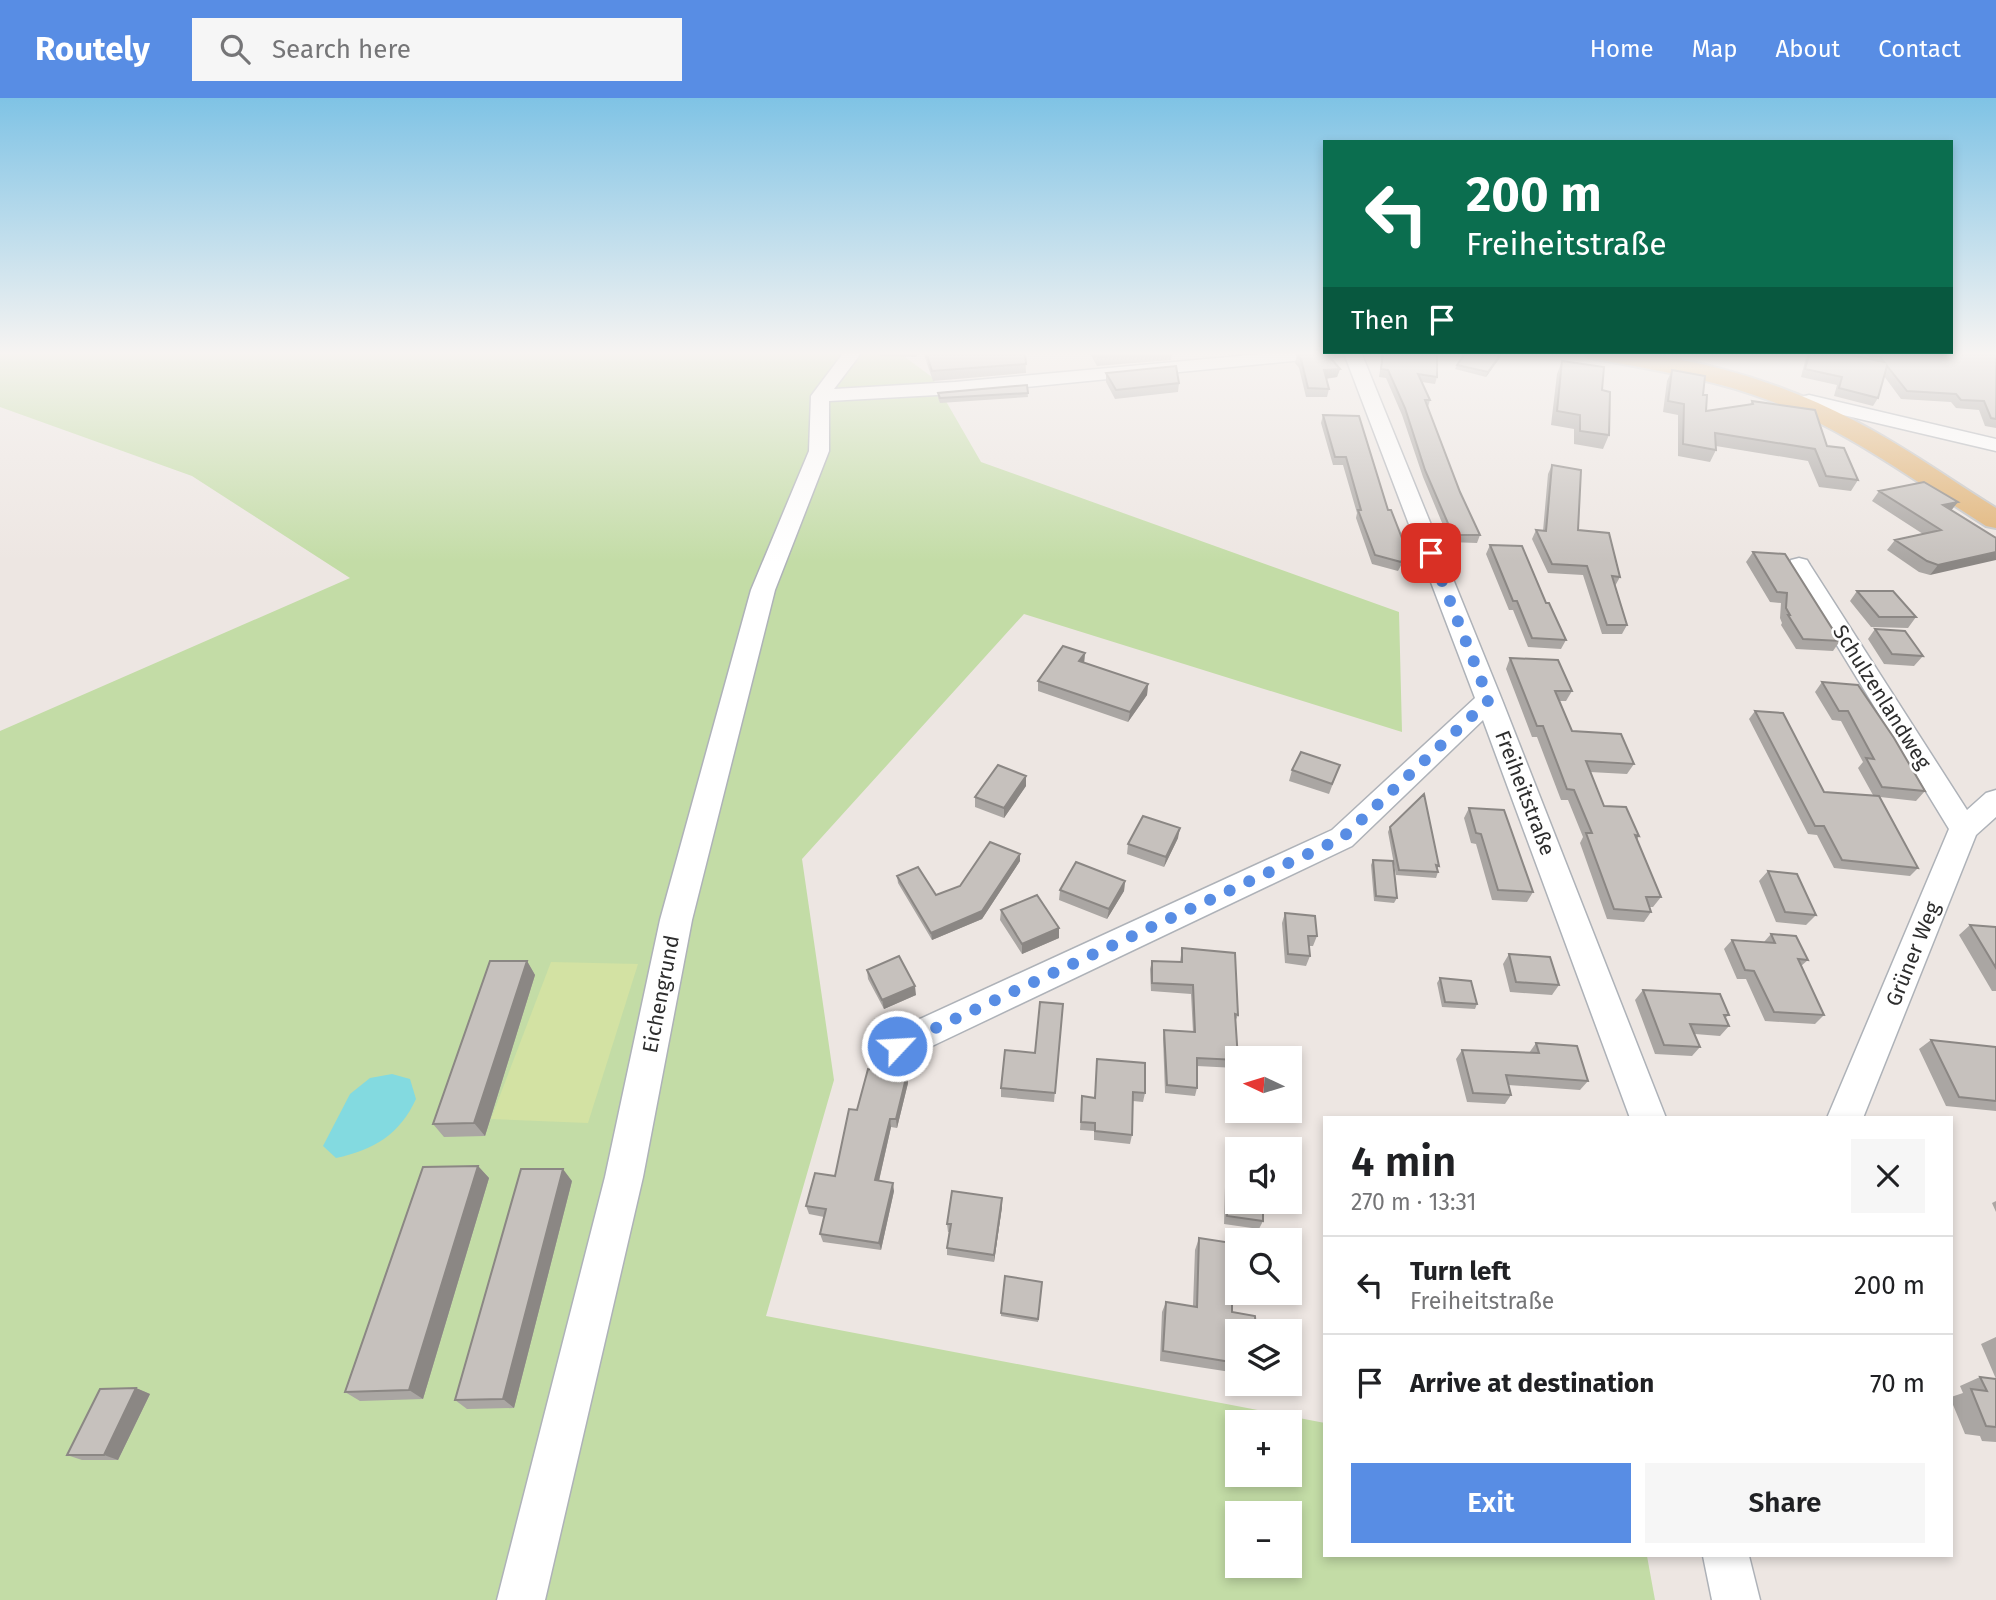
<!DOCTYPE html>
<meta charset="utf-8">
<style>
:root{--surface:#fff;--page:#f6f6f6;--text:#202124;--muted:#757577;--line:#e0e0e0;--accent:#588de4}
body{margin:0;font-family:"Fira Sans",sans-serif;background:var(--page);color:var(--text);height:100vh;display:flex;flex-direction:column;font-size:26px;white-space:nowrap}
*{box-sizing:border-box;margin:0}
p{font-size:23px;color:var(--muted)}
.icon{flex:none;width:38px;height:38px;fill:none;stroke:currentColor;stroke-width:2;stroke-linecap:round;stroke-linejoin:round}
.map{position:relative;flex:1;overflow:hidden}
.side{position:absolute;left:1323px;top:1018px;width:630px;height:441px;display:flex;flex-direction:column;background:var(--surface);border-radius:0px;box-shadow:0 4px 10px #0003}
.side>*{flex:none}
.banner{position:absolute;left:1323px;top:42px;width:630px;height:214px;border-radius:0px;box-shadow:0 4px 10px #0003;background:#0b6e4f;color:#fff;overflow:hidden}
.needle{width:46px;rotate:274deg}
.buttons{position:absolute;left:1225px;top:948px;display:grid;gap:14px}
.buttons a{display:grid;place-items:center;width:77px;height:77px;border-radius:0px;background:var(--surface);box-shadow:0 4px 10px #0003;font-size:35px}
.pin{position:absolute;display:grid;place-items:center;width:60px;height:60px;color:#fff;margin:-30px;border-radius:14px;box-shadow:0 4px 10px #0006}
.me{position:absolute;width:77px;margin:-38px;rotate:65deg;stroke-linejoin:round;filter:drop-shadow(0 0 5px #0008)}
.turn{display:flex;align-items:center;gap:24px;height:147px;padding:0 28px;font-size:32px}
.turn .icon{width:91px;height:91px;stroke-width:2.5}
.turn b{display:block;font-size:49px;line-height:60px}
.then{display:flex;align-items:center;height:66px;padding:0 28px;background:#0003;gap:14px;font-size:26px}
.round{display:grid;place-items:center;flex:none;width:74px;height:74px;border-radius:0px;background:var(--page)}
.summary{display:flex;align-items:center;justify-content:space-between;height:119px;padding:0 28px}
h1{font-size:42px;font-weight:600;line-height:52px}
.cta{display:flex;gap:14px;margin-top:auto;padding:14px 28px}
.cta a{flex:1;height:80px;border-radius:0px;background:var(--accent);color:#fff;font-size:28px;font-weight:600;line-height:80px;text-align:center}
.cta a+a{background:var(--page);color:var(--text)}
ul{padding:0;list-style:none}
li{display:flex;align-items:center;gap:21px;height:98px;padding:0 28px;border-top:2px solid var(--line)}
li div{flex:1}
li b{display:block;font-size:26px}
li em{font-style:normal}
header{display:flex;align-items:center;gap:42px;box-sizing:border-box;height:98px;padding:0 35px;background:var(--accent);color:#fff}
header strong{font-size:33px}
nav{display:flex;gap:38px;margin-inline-start:auto;font-size:24px}
.search{width:490px;height:63px;background:var(--page);display:flex;align-items:center;gap:18px;box-sizing:border-box;padding:0 24px;border-radius:0px;color:var(--muted);font-size:26px}
.map>svg:first-child{display:block}
.green{fill:#c3dca6;fill-rule:evenodd}
.pitch{fill:#d3e2a3}
.water{fill:#83dae0}
.lines{fill:none;stroke-linecap:round;stroke-linejoin:round}
.minor-casing{stroke:#aeb2b8;stroke-width:3}
.primary-casing{stroke:#c4c4c4;stroke-width:4}
.minor{fill:#fff;fill-rule:evenodd}
.primary{fill:#e0b274;fill-rule:evenodd}
.wall{fill:#aaa6a3}
.shaded-wall{fill:#8b8784}
.building{fill:#c6c1bd;stroke:#8b8784;stroke-width:2}
.route{stroke:#588de4;stroke-width:12;stroke-dasharray:0 21.6}
.labels{text-anchor:middle;dominant-baseline:central;stroke-width:5;stroke-linejoin:round;paint-order:stroke}
.street-label{font-size:21px;fill:#2d2d2d;stroke:#fff}
</style>
<header>
<strong>Routely</strong>
<div class="search"><svg class="icon" aria-label="search" viewBox="0 0 24 24"><circle cx="10" cy="10" r="6"/><path d="M15 15l6 6"/></svg>Search here</div>
<nav><a>Home</a><a>Map</a><a>About</a><a>Contact</a></nav>
</header>
<div class="map">
<svg width="1996" height="1502" viewBox="0 0 1996 1502">
<rect width="100%" height="100%" fill="#ede6e2"/>
<path class="green" d="M0,254H898L932,279L981,364L1399,514L1402,634L1024,516L802,761L834,982L766,1218L1325,1325V1458H1647L1655,1502H0V633L350,480L192,378L0,309ZM1237,1325H1290V1377H1237ZM1237,1416H1290V1468H1237Z"/>
<path class="pitch" d="M551,864L638,866L588,1025L491,1021Z"/>
<path class="water" d="M392,976L410,981L416,1001C400,1036 374,1052 336,1060L323,1048L350,996L370,980Z"/>
<g class="lines">
<defs>
<path id="minor" d="M844,254H862L834,291L955,284L1283,254H1361L1502,602L1666,1020H1630L1483,622L1352,748L909,959L897,963L885,959L880,948L885,937L1332,732L1475,600L1345,258L955,296L829,303V353L775,492L692,822L643,1079L545,1502H497L605,1079L660,822L751,492L809,353L811,298Z
M1809,297L1996,341V353L1809,309L1799,311L1789,305L1792,301Z
M1799,460L1807,462L1810,467L1967,712L1986,695L1996,692V719L1976,737L1863,1020H1827L1949,731L1788,467L1791,462Z
M1703,1458H1749L1760,1502H1712Z"/>
<path id="primary" d="M1584,254C1676,251 1775,281 1855,323C1904,348 1949,381 1996,410V430L1986,428C1915,383 1847,332 1768,302C1713,281 1654,272 1596,261L1588,259Z"/>
</defs>
<use href="#minor" class="minor-casing"/>
<use href="#primary" class="primary-casing"/>
<use href="#minor" class="minor"/>
<use href="#primary" class="primary"/>
</g>
<path class="wall" d="M880,254H920L916,259L880,258Z
M923,254H1025L1026,275L933,283Z
M1089,254H1172L1171,262L1097,268Z
M1383,254H1428L1437,279L1435,286L1422,284L1430,302L1428,309L1460,394L1480,437L1477,445L1450,444L1423,379L1402,317L1386,280L1379,279Z
M1809,254H1837L1870,261L1865,254H1996V330L1985,328L1979,312L1956,310L1951,304L1901,301L1884,278L1878,300L1873,308L1834,298L1837,287L1801,279L1806,259Z
M1297,257L1340,271L1337,279L1326,281L1329,291L1327,299H1306L1299,270L1295,265Z
M1499,261L1486,279L1455,271L1457,267Z
M1562,263L1602,292L1609,337L1603,351L1574,346V331L1551,327L1557,276Z
M1672,272L1703,297L1706,313L1750,307L1752,303L1827,348L1858,382L1851,393L1819,389L1808,363L1716,348V352L1710,364L1678,358V317L1663,314L1667,283Z
M1106,275L1179,285L1178,294L1115,301L1106,284Z
M1027,287L1028,299L940,305L938,300V295Z
M1323,317L1404,462L1398,473L1372,466L1356,420L1357,415L1343,367H1333L1321,325Z
M1552,367L1578,432L1620,479L1615,488L1627,527L1622,536H1602L1583,477L1548,475L1532,441L1536,432L1543,433L1548,376Z
M1879,393L1952,413L1996,440L1930,477L1919,474L1887,452L1895,442L1923,436L1872,403Z
M1490,447L1566,542L1561,551L1528,549L1513,512H1509L1486,456Z
M1753,454L1840,543L1833,553L1796,551L1781,527L1782,525L1780,520L1781,505L1770,504L1746,464Z
M1857,493L1916,519L1908,530L1871,529L1850,503Z
M1875,531L1923,558L1914,568L1884,566L1868,541Z
M1085,555L1084,565L1148,586L1147,597L1128,624L1038,593V583Z
M1510,560L1572,593L1566,603H1559L1572,633L1634,666L1627,676L1590,674L1604,708L1639,738L1637,742L1661,799L1653,809H1650L1651,814L1644,824L1607,821L1580,745L1583,739L1568,702H1561L1537,639H1532L1506,571Z
M1822,584L1925,693L1916,703L1880,699L1918,770L1910,778L1834,770L1817,737L1808,736L1749,621L1755,613L1824,694L1873,697L1858,670L1863,664L1841,623L1832,622L1815,594Z
M1340,667L1329,696L1289,683L1292,672Z
M1026,688L1004,720L975,709V699Z
M1469,710L1533,794L1527,804L1492,802L1476,746L1471,745L1464,720Z
M1390,729L1439,768L1437,771L1438,774L1436,780L1396,777L1388,734Z
M1178,740L1164,769L1127,756L1128,746Z
M1020,756V763L982,821L932,842L898,785L897,778L936,797L960,788Z
M1373,762L1397,800L1394,805L1374,803L1371,767Z
M1768,773L1816,817L1806,827L1776,824L1759,783Z
M1125,783L1124,793L1107,821L1059,802L1060,792Z
M1001,812L1059,830V840L1022,856L1000,822Z
M1285,815L1317,838L1313,848H1309L1310,858L1306,868L1285,865L1282,825Z
M1970,827L1996,829V893H1992L1959,837Z
M1771,836L1808,862L1801,868L1824,917L1815,926L1765,923L1746,881H1737L1724,851L1732,842L1764,844Z
M1182,850L1238,917L1235,924L1237,961L1236,970L1197,968V990L1195,998L1165,995L1163,940L1164,932L1193,934L1191,896L1151,893L1150,871L1152,863L1180,864Z
M1509,856L1559,887L1552,897L1510,894L1503,866Z
M527,863L535,877L485,1038L444,1039L433,1026Z
M867,872L916,897L884,911L868,881Z
M1440,880L1477,906L1475,911L1442,909L1437,885Z
M1643,892L1729,917L1725,920L1729,928L1720,938L1695,936L1700,949L1692,958L1655,956L1635,902Z
M1063,906L1054,1004L1001,999V990L1035,955Z
M1931,942L1996,949V1013L1946,1008L1919,951Z
M1536,945L1588,983L1580,992L1508,987L1511,997L1505,1006L1467,1004L1456,961L1462,952L1529,955Z
M1097,961L1145,995L1143,1004L1133,1003L1132,1037L1130,1046L1094,1042V1033L1080,1032L1082,998L1095,1000Z
M908,985L897,1030L891,1029L879,1083L894,1093L881,1152L823,1144L820,1136L824,1119L809,1116L806,1108L835,1078L857,1012Z
M478,1068L489,1080L423,1301L360,1303L345,1294Z
M1229,1081L1263,1123L1259,1131L1224,1126L1225,1089Z
M572,1083L514,1310L467,1311L455,1302Z
M1996,1103V1114L1992,1105Z
M1002,1109L994,1164L947,1157V1150L949,1134H948L947,1126Z
M1199,1140L1232,1214L1237,1234V1275L1160,1263L1162,1214L1166,1204L1193,1208L1195,1152Z
M1042,1184L1038,1224L1001,1218V1215Z
M1996,1239V1344L1982,1343L1980,1338L1965,1336L1951,1302V1299L1963,1295L1960,1288L1980,1279L1996,1281L1981,1246Z
M136,1290L150,1296L118,1362H82L67,1357Z"/>
<path class="shaded-wall" d="M1501,256L1499,261L1486,279L1488,274Z
M1340,271L1337,279L1322,281L1324,272Z
M1958,404L1950,414L1943,407Z
M1996,454V462L1930,477L1938,467Z
M1085,555L1084,565L1079,563Z
M1148,586L1147,597L1128,624L1130,614Z
M1026,678V688L1004,720V710Z
M1180,730L1178,740L1164,769L1166,759Z
M1020,756V763L982,821L932,842L931,835Z
M1125,783L1124,793L1107,821L1109,811Z
M1059,830V840L1022,856V846Z
M527,863L535,877L485,1038L474,1025Z
M915,888L916,897L884,911L882,902Z
M907,976L908,985L897,1030L896,1021Z
M890,1021L891,1029L877,1091L875,1082Z
M478,1068L489,1080L423,1301L409,1292Z
M563,1071L572,1083L514,1310L503,1301Z
M893,1085L894,1093L881,1152L879,1145Z
M1002,1100V1109L994,1164V1157Z
M136,1290L150,1296L118,1362L104,1357Z"/>
<path class="building" d="M926,254H1025L1026,266L932,273Z
M1095,254H1155L1098,259Z
M1325,254L1340,271L1324,272L1329,291L1308,290L1301,261L1297,257Z
M1383,254H1428L1437,255V279L1418,276L1430,302H1425L1460,394L1480,437H1453L1425,372L1405,310L1388,272L1381,271Z
M1466,254H1490L1501,256L1488,274L1457,267Z
M1810,254H1837L1884,264L1876,254H1996V321L1991,320L1984,303L1961,302L1956,296L1907,293L1887,268L1878,300L1839,290L1842,279L1805,271Z
M1562,263L1604,269L1602,292L1610,294L1609,337L1580,333V317L1557,313Z
M1176,268L1179,285L1116,292L1106,275Z
M1672,272L1705,278L1703,297H1707L1706,313L1753,306L1752,303L1815,312L1827,348L1844,350L1858,382L1826,378L1815,351L1715,335L1716,352L1683,346L1684,306L1668,303Z
M1027,287L1028,295L940,300L938,295Z
M1323,317L1359,318L1388,412H1391L1407,453L1401,464L1375,457L1358,412H1361L1346,359H1335Z
M1552,367L1581,372L1578,432L1609,435L1620,479L1612,478L1627,527H1607L1587,468L1552,466L1536,432L1546,433Z
M1924,384L1958,404L1943,407L1996,440V454L1938,467L1927,463L1895,442L1941,432L1879,393Z
M1490,447L1522,448L1546,505H1549L1566,542L1532,540L1517,503H1513Z
M1753,454L1785,456L1840,543L1803,541L1788,517H1790L1786,510L1787,495L1777,494Z
M1857,493H1893L1916,519H1879Z
M1875,531L1905,533L1923,558L1892,556Z
M1063,548L1085,555L1079,563L1148,586L1130,614L1038,583Z
M1510,560L1558,562L1572,593H1555L1572,633L1621,636L1634,666L1586,663L1604,708L1626,709L1639,738L1635,737L1661,799H1646L1651,814L1614,811L1586,735H1592L1574,692L1567,691L1543,628H1537Z
M1822,584L1858,587L1894,640L1925,693L1882,689L1866,660L1874,661L1848,613H1839Z
M1755,613L1783,615L1824,694L1879,698L1918,770L1842,762L1824,728H1815Z
M1301,654L1340,667L1332,686L1292,672Z
M998,667L1026,678L1004,710L975,699Z
M1424,696L1439,768L1436,767L1438,774L1399,772L1390,729Z
M1469,710L1504,712L1533,794L1498,792L1481,736L1476,735Z
M1143,718L1180,730L1166,759L1128,746Z
M990,744L1020,756L982,813L931,835L897,778L918,769L936,797L960,788Z
M1373,762L1393,763L1397,800L1376,798Z
M1076,764L1125,783L1109,811L1060,792Z
M1768,773L1797,776L1816,817L1785,814Z
M1037,797L1059,830L1022,846L1001,812Z
M1285,815L1315,818L1317,838H1308L1310,858L1288,856Z
M1970,827L1996,829V870Z
M1771,836L1796,838L1808,862L1798,861L1824,917L1774,914L1754,873L1745,872L1732,842L1775,845Z
M1182,850L1235,855L1238,917L1235,916L1238,961H1237V962L1197,960V990L1167,987L1164,932L1195,934L1193,887L1152,885V863L1182,864Z
M1509,856L1550,859L1559,887L1516,884Z
M899,858L915,888L882,902L867,872Z
M490,863H527L474,1025L433,1026Z
M1440,880L1471,883L1477,906L1445,904Z
M1643,892L1720,896L1729,917H1724L1729,928L1690,926L1700,949L1664,947Z
M1040,904L1063,906L1055,995L1001,990L1005,952L1035,955Z
M1931,942L1996,949V1003L1959,999Z
M1536,945L1577,948L1588,983L1506,977L1511,997L1473,995L1462,952L1539,955Z
M1097,961L1145,965V995L1133,994L1132,1037L1095,1033V1025L1081,1024L1082,998L1095,1000Z
M868,971L907,976L896,1021H890L875,1082L893,1085L879,1145L820,1136L826,1111L806,1108L815,1075L835,1078L849,1011L857,1012Z
M478,1068L409,1292L345,1294L423,1069Z
M521,1071H563L503,1301L455,1302Z
M1229,1081L1237,1082V1104H1263V1123L1227,1118Z
M952,1093L1002,1100L994,1157L947,1150L951,1126H947Z
M1199,1140L1232,1145V1214L1255,1218L1256,1234H1237V1265L1163,1253L1166,1204L1197,1209Z
M1005,1178L1042,1184L1038,1221L1001,1215Z
M1980,1279L1996,1281V1329L1986,1328L1971,1291L1987,1293Z
M136,1290L104,1357H67L100,1291Z"/>
<linearGradient id="sky" x2="0" y2="1"><stop stop-color="#7fc3e5"/><stop offset="0.55" stop-color="#f7f4f2"/><stop offset="1" stop-color="#f7f4f2" stop-opacity="0"/></linearGradient>
<rect width="1996" height="464" fill="url(#sky)"/>
<g class="lines">
<path class="route" d="M897,948L1342,740L1489,602L1431,455"/>
</g>
<g class="labels">
<g class="street-label">
<text transform="translate(1882 599) rotate(58)">Schulzenlandweg</text>
<text transform="translate(1525 695) rotate(69)">Freiheitstraße</text>
<text transform="translate(1913 856) rotate(-68)">Grüner Weg</text>
<text transform="translate(661 896) rotate(-79)">Eichengrund</text>
</g>
</g>
</svg>
<div class="buttons">
<a><svg class="needle" viewBox="-14 -14 28 28"><path d="M0-13l5 13h-10z" fill="#e53935"/><path d="M0 13l5-13h-10z" fill="#757577"/></svg></a>
<a><svg class="icon" aria-label="sound" viewBox="0 0 24 24"><path d="M4 9h4l5-4v14l-5-4H4zM17 9q2 3 0 6"/></svg></a>
<a><svg class="icon" aria-label="search" viewBox="0 0 24 24"><circle cx="10" cy="10" r="6"/><path d="M15 15l6 6"/></svg></a>
<a><svg class="icon" aria-label="layers" viewBox="0 0 24 24"><path d="M12 4l9 5-9 5-9-5zM3 14l9 5 9-5"/></svg></a>
<a>+</a>
<a>−</a>
</div>
<div class="pin" style="left:1431px;top:455px;background:#d93025"><svg class="icon" aria-label="arrive" viewBox="0 0 24 24"><path d="M6 21V4h12l-3 4 3 4H6"/></svg></div>
<svg class="me" style="left:897px;top:948px" viewBox="-20 -20 40 40"><circle r="17" fill="#588de4" stroke="#fff" stroke-width="3"/><path d="M0-11L8 9 0 5-8 9z" fill="#fff"/></svg>
<div class="banner">
<div class="turn"><svg class="icon" aria-label="left" viewBox="0 0 24 24"><path d="M17 20v-9H6M10 6l-5 5 5 5"/></svg><div><b>200 m</b>Freiheitstraße</div></div>
<div class="then">Then<svg class="icon" aria-label="arrive" viewBox="0 0 24 24"><path d="M6 21V4h12l-3 4 3 4H6"/></svg></div>
</div>
<section class="side">
<div class="summary"><div><h1>4 min</h1><p>270 m · 13:31</p></div><a class="round"><svg class="icon" aria-label="close" viewBox="0 0 24 24"><path d="M6 6l12 12M18 6L6 18"/></svg></a></div>
<ul>
<li><svg class="icon" aria-label="left" viewBox="0 0 24 24"><path d="M17 20v-9H6M10 6l-5 5 5 5"/></svg><div><b>Turn left</b><p>Freiheitstraße</p></div><em>200 m</em></li>
<li><svg class="icon" aria-label="arrive" viewBox="0 0 24 24"><path d="M6 21V4h12l-3 4 3 4H6"/></svg><div><b>Arrive at destination</b></div><em>70 m</em></li>
</ul>
<div class="cta"><a>Exit</a><a>Share</a></div>
</section>
</div>
